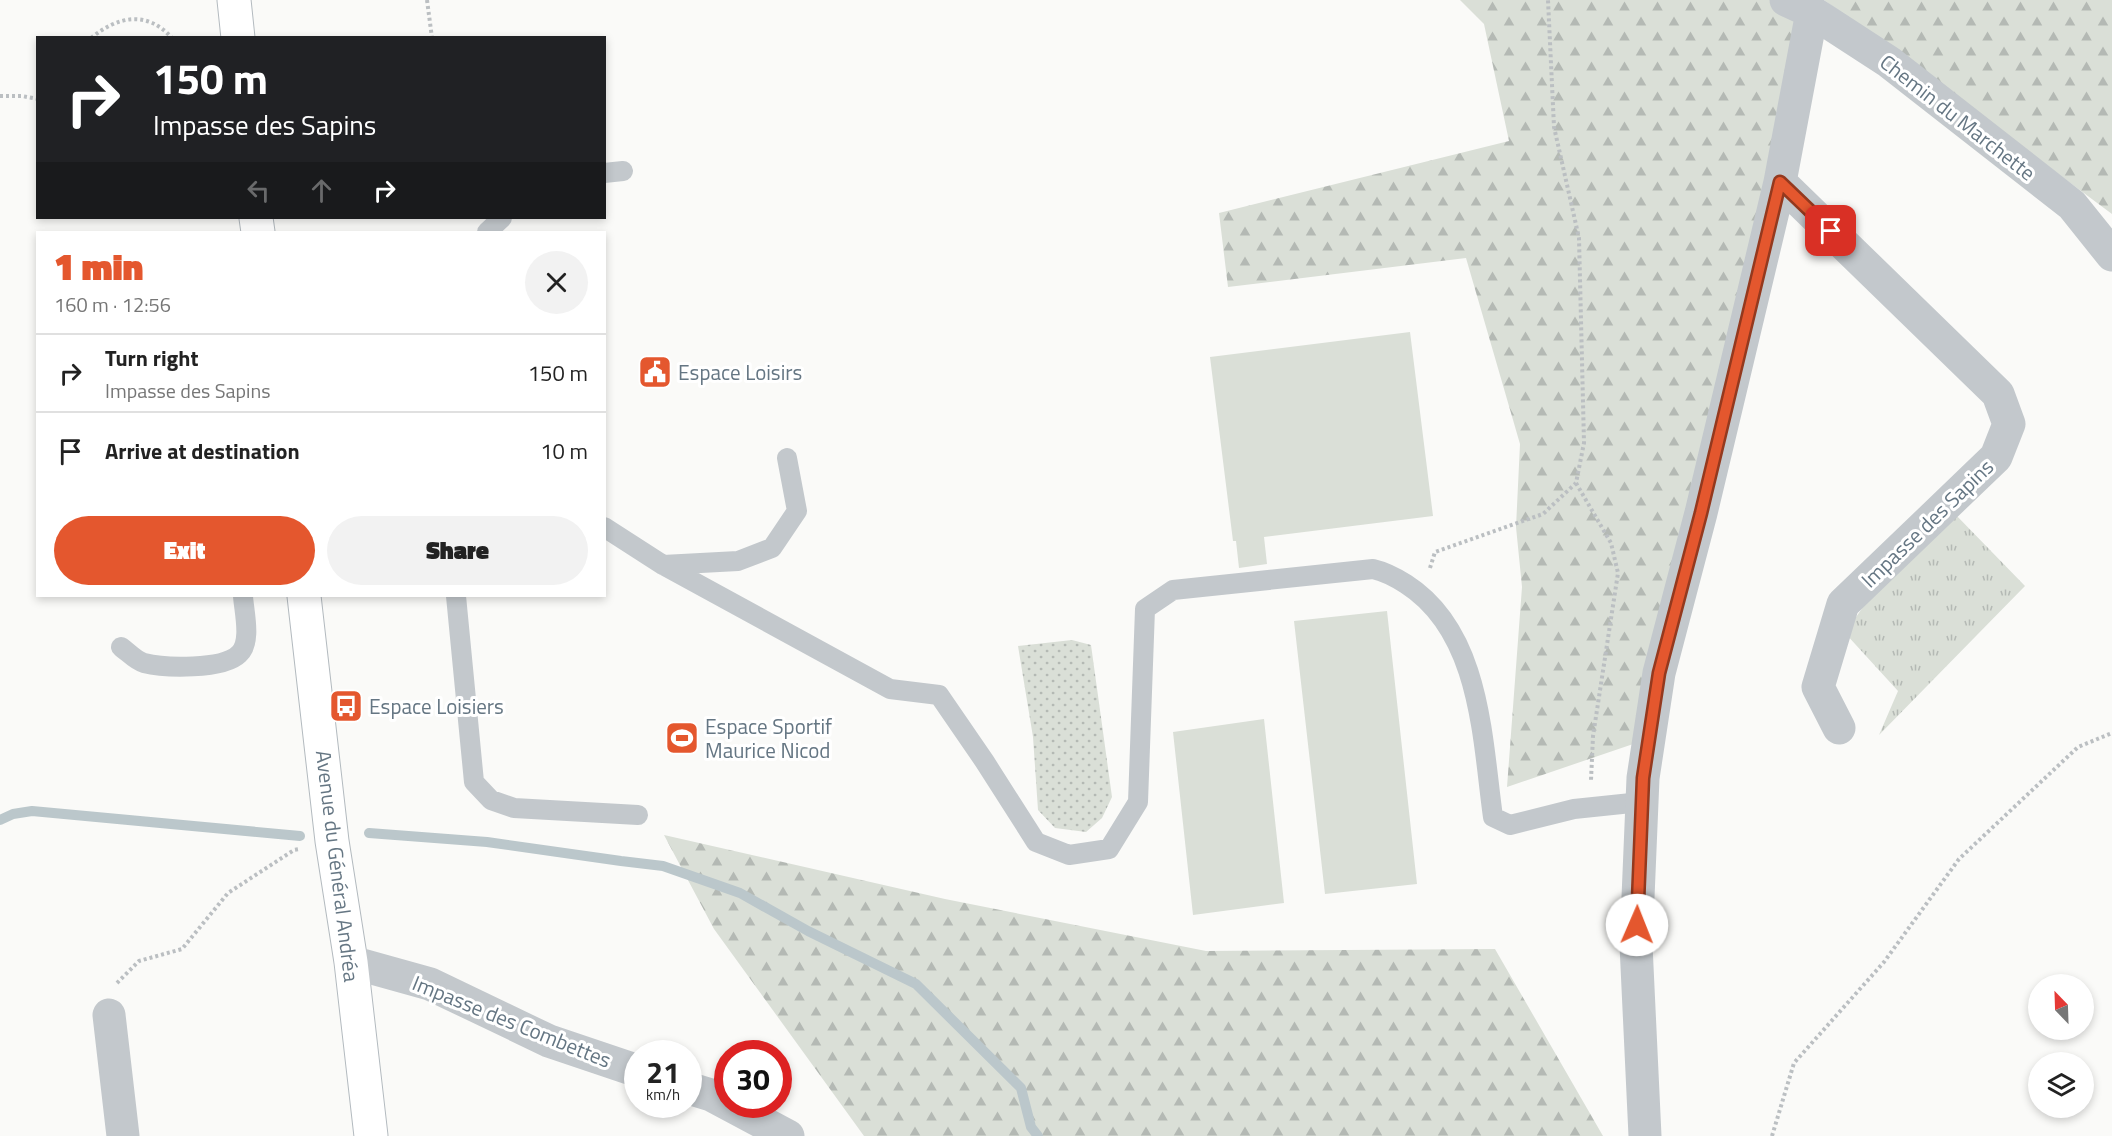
<!DOCTYPE html>
<meta charset="utf-8">
<style>
:root{--surface:#fff;--page:#f2f2f2;--text:#222;--muted:#767676;--line:#e0e0e0;--accent:#e4572e}
body{margin:0;font-family:"Titillium Web",sans-serif;background:var(--page);color:var(--text);height:100vh;display:flex;flex-direction:column;font-size:22px;white-space:nowrap}
*{box-sizing:border-box;margin:0}
p{font-size:20px;color:var(--muted)}
.icon{flex:none;width:33px;height:33px;fill:none;stroke:currentColor;stroke-width:2;stroke-linecap:round;stroke-linejoin:round}
.map{position:relative;flex:1;overflow:hidden}
.drawer{position:absolute;left:36px;top:231px;width:570px;height:366px;display:flex;flex-direction:column;background:var(--surface);border-radius:0px;box-shadow:0 3px 9px #0003}
.drawer>*{flex:none}
.hud{position:absolute;left:36px;top:36px;width:570px;height:183px;border-radius:0px;box-shadow:0 3px 9px #0003;background:#202124;color:#fff;overflow:hidden}
.needle{width:39px;rotate:337deg}
.fabs{position:absolute;left:2028px;top:974px;display:grid;gap:12px}
.fabs a{display:grid;place-items:center;width:66px;height:66px;border-radius:50%;background:var(--surface);box-shadow:0 3px 9px #0003;font-size:30px}
.speed{position:absolute;left:624px;top:1040px;display:flex;gap:12px;font-size:30px;font-weight:700;text-align:center}
.speed>*{display:grid;place-content:center;width:78px;height:78px;border-radius:50%;background:var(--surface);box-shadow:0 3px 9px #0003;line-height:1}
.speed small{font-size:15px;font-weight:400}
.speed .limit{border:9px solid #d22;background:#fff;color:#111}
.pin{position:absolute;display:grid;place-items:center;width:51px;height:51px;color:#fff;margin:-26px;border-radius:12px;box-shadow:0 3px 9px #0006}
.me{position:absolute;width:66px;margin:-33px;rotate:1deg;stroke-linejoin:round;filter:drop-shadow(0 0 4px #0008)}
.turn{display:flex;align-items:center;gap:21px;height:126px;padding:0 18px;font-size:27px}
.turn .icon{width:78px;height:78px;stroke-width:2.5}
.turn b{display:block;font-size:42px;line-height:51px}
.lanes{display:flex;align-items:center;height:57px;padding:0 18px;background:#0003;justify-content:center;gap:30px;direction:ltr}
.lanes .off{opacity:.35}
.round{display:grid;place-items:center;flex:none;width:63px;height:63px;border-radius:32px;background:var(--page)}
.headline{display:flex;align-items:center;justify-content:space-between;height:102px;padding:0 18px}
h1{font-size:36px;font-weight:800;line-height:45px;color:var(--accent)}
.primary-button{display:flex;gap:12px;margin-top:auto;padding:12px 18px}
.primary-button a{flex:1;height:69px;border-radius:36px;background:var(--accent);color:#fff;font-size:24px;font-weight:800;line-height:69px;text-align:center}
.primary-button a+a{background:var(--page);color:var(--text)}
ul{padding:0;list-style:none}
li{display:flex;align-items:center;gap:18px;height:78px;padding:0 18px;border-top:2px solid var(--line)}
li div{flex:1}
li b{display:block;font-size:22px}
li em{font-style:normal}
.map>svg:first-child{display:block}
.grass{fill:url(#grass-tufts)}
.forest{fill:url(#forest-firs)}
.park{fill:url(#park-dots)}
.garden{fill:#dadfd7}
.lines{fill:none;stroke-linecap:round;stroke-linejoin:round}
.stream{stroke:#bbc7cb;stroke-width:10}
.secondary-casing{stroke:#b3babf;stroke-width:35}
.path{stroke:#bbbfc2;stroke-width:4;stroke-dasharray:3 3;stroke-linecap:butt}
.service{stroke:#c3c8cc;stroke-width:20}
.minor{stroke:#c3c8cc;stroke-width:33}
.secondary{stroke:#fff;stroke-width:33}
.route-casing{stroke:#94391e;stroke-width:15}
.route{stroke:#e4572e;stroke-width:10}
.labels{text-anchor:middle;dominant-baseline:central;stroke-width:6;stroke-linejoin:round;paint-order:stroke}
.street-label{font-size:21px;fill:#657683;stroke:#fff}
.poi-label{font-size:21px;fill:#657683;stroke:#fff;text-anchor:start}
</style>
<div class="map">
<svg width="2112" height="1136" viewBox="0 0 2112 1136">
<defs>
<pattern id="grass-tufts" width="24" height="20" patternUnits="userSpaceOnUse" patternTransform="scale(1.5)"><rect width="24" height="20" fill="#dadfd7"/><path d="M3 7l-1-3M5 7V3M7 7l1-3M15 17l-1-3M17 17v-4M19 17l1-3" fill="none" stroke="#b4b9b4"/></pattern>
<pattern id="forest-firs" width="22" height="20" patternUnits="userSpaceOnUse" patternTransform="scale(1.5)"><rect width="22" height="20" fill="#dadfd7"/><path d="M5 1l3.5 6h-7zM16 11l3.5 6h-7z" fill="#b4b9b4"/></pattern>
<pattern id="park-dots" width="8" height="8" patternUnits="userSpaceOnUse" patternTransform="scale(1.5)"><rect width="8" height="8" fill="#dadfd7"/><path d="M2 2h.1M6 6h.1" fill="none" stroke="#b4b9b4" stroke-width="1.8" stroke-linecap="round"/></pattern>
</defs>
<rect width="100%" height="100%" fill="#fafaf8"/>
<path class="grass" d="M1954,513L2025,586L1879,735L1898,691L1845,633L1863,607Z"/>
<path class="forest" d="M1460,0H1817L1642,741L1507,787L1522,587L1516,527L1520,444L1466,258L1228,287L1219,213L1509,141L1484,24Z
M1824,0H2112V214Z
M664,835L945,899L1206,951L1495,949L1603,1136H864L714,929Z"/>
<path class="park" d="M1072,640L1091,645L1112,797L1102,818L1086,832L1055,828L1038,810L1033,737L1018,646Z"/>
<path class="garden" d="M1410,332L1433,516L1264,537L1267,564L1239,568L1236,541H1233L1210,357Z
M1387,611L1417,884L1325,894L1294,621Z
M1264,719L1284,903L1193,915L1173,732Z"/>
<g class="lines">
<path class="stream" d="M0,820L13,814L32,811L300,836
M369,833L487,842L621,861L663,866L740,893L808,931L916,984L1021,1088L1031,1127L1038,1136"/>
<defs>
<path id="secondary" d="M234,0L238,38
M256,218L258,232
M304,596L332,841L351,962L371,1136"/>
</defs>
<use href="#secondary" class="secondary-casing"/>
<path class="path" d="M427,0L432,38
M91,38C118,16 147,10 172,38
M0,96H22L38,99
M1576,483L1611,543L1618,573L1593,736L1591,780
M1430,568L1435,552L1543,514L1576,483L1584,443L1579,238L1554,127L1548,0
M117,983L139,961L182,949L228,893L294,850L300,849
M1772,1136L1794,1063L1884,962L1959,859L2078,747L2112,733"/>
<path class="service" d="M604,173L623,171
M487,232L502,218
M604,527L663,565L890,689L939,695L985,762L1036,842L1069,855L1109,849L1138,802L1145,609L1173,590L1373,569C1386,572 1395,577 1406,584C1481,632 1482,738 1493,817L1510,825L1574,809L1641,802
M663,565L738,561L772,548L797,511L787,458
M456,596L474,782L491,800L514,808L638,815
M121,647C128,652 136,661 144,663C164,668 223,670 239,654C252,642 244,612 243,596"/>
<path class="minor" d="M1786,0L1812,12L1889,62L2072,205L2112,255
M1780,182L1998,394L2009,424L1996,457L1843,604L1818,687L1839,728
M351,962L430,984L549,1041L638,1071
M109,1015L123,1136
M688,1088L711,1095L788,1136
M1645,1136L1636,945L1643,778L1659,673L1701,513L1780,182L1812,12"/>
<use href="#secondary" class="secondary"/>
</g>
<g class="lines">
<defs>
<path id="route" d="M1637,925L1643,778L1659,673L1701,513L1780,182L1831,231"/>
</defs>
<use href="#route" class="route-casing"/>
<use href="#route" class="route"/>
</g>
<defs>
<symbol id="civic-square" viewBox="-11 -11 22 22"><rect x="-9" y="-9" width="18" height="18" rx="4" fill="#e4572e" stroke="#fff"/><path d="M-.6-6.5H3V-4.5H.6V-3L4-1V1h2V6H-6V1h2V-1L-.6-3ZM-1.2 2.5V6h2.4V2.5Z" fill="#fff"/></symbol>
<symbol id="bus-square" viewBox="-11 -11 22 22"><rect x="-9" y="-9" width="18" height="18" rx="4" fill="#e4572e" stroke="#fff"/><path d="M-5-6H5V4H4V6H2V4H-2V6H-4V4H-5ZM-3.5-4V0h7V-4ZM-3.5 1.2v1.5H-2V1.2ZM2 1.2v1.5H3.5V1.2Z" fill="#fff"/></symbol>
<symbol id="stadium-square" viewBox="-11 -11 22 22"><rect x="-9" y="-9" width="18" height="18" rx="4" fill="#e4572e" stroke="#fff"/><path d="M0-5a6.5 5 0 1 0 0 10a6.5 5 0 1 0 0-10ZM-3.5-1.8h7v3.6h-7Z" fill="#fff"/></symbol>
</defs>
<g fill-rule="evenodd">
<use href="#civic-square" x="636" y="353" width="38" height="38"/>
<use href="#bus-square" x="327" y="687" width="38" height="38"/>
<use href="#stadium-square" x="663" y="719" width="38" height="38"/>
</g>
<g class="labels">
<g class="street-label">
<text transform="translate(1958 117) rotate(38)">Chemin du Marchette</text>
<text transform="translate(1927 523) rotate(-44)">Impasse des Sapins</text>
<text transform="translate(338 866) rotate(83)">Avenue du Général Andréa</text>
<text transform="translate(512 1021) rotate(22)">Impasse des Combettes</text>
</g>
<g class="poi-label">
<text x="678" y="372">Espace Loisirs</text>
<text x="369" y="706">Espace Loisiers</text>
<text x="705" y="726">Espace Sportif<tspan x="705" dy="24">Maurice Nicod</tspan></text>
</g>
</g>
</svg>
<div class="fabs">
<a><svg class="needle" viewBox="-14 -14 28 28"><path d="M0-13l5 13h-10z" fill="#e53935"/><path d="M0 13l5-13h-10z" fill="#767676"/></svg></a>
<a><svg class="icon" aria-label="layers" viewBox="0 0 24 24"><path d="M12 4l9 5-9 5-9-5zM3 14l9 5 9-5"/></svg></a>
</div>
<div class="speed"><div>21<small>km/h</small></div><div class="limit">30</div></div>
<div class="pin" style="left:1831px;top:231px;background:#d93025"><svg class="icon" aria-label="arrive" viewBox="0 0 24 24"><path d="M6 21V4h12l-3 4 3 4H6"/></svg></div>
<svg class="me" style="left:1637px;top:925px" viewBox="-20 -20 40 40"><circle r="19" fill="#fff"/><path d="M0-13L10 11 0 6-10 11z" fill="#e4572e"/></svg>
<div class="hud">
<div class="turn"><svg class="icon" aria-label="right" viewBox="0 0 24 24"><path d="M7 20v-9h11M14 6l5 5-5 5"/></svg><div><b>150 m</b>Impasse des Sapins</div></div>
<div class="lanes"><svg class="icon off" aria-label="left" viewBox="0 0 24 24"><path d="M17 20v-9H6M10 6l-5 5 5 5"/></svg><svg class="icon off" aria-label="ahead" viewBox="0 0 24 24"><path d="M12 20V5M6 11l6-6 6 6"/></svg><svg class="icon" aria-label="right" viewBox="0 0 24 24"><path d="M7 20v-9h11M14 6l5 5-5 5"/></svg></div>
</div>
<section class="drawer">
<div class="headline"><div><h1>1 min</h1><p>160 m · 12:56</p></div><a class="round"><svg class="icon" aria-label="close" viewBox="0 0 24 24"><path d="M6 6l12 12M18 6L6 18"/></svg></a></div>
<ul>
<li><svg class="icon" aria-label="right" viewBox="0 0 24 24"><path d="M7 20v-9h11M14 6l5 5-5 5"/></svg><div><b>Turn right</b><p>Impasse des Sapins</p></div><em>150 m</em></li>
<li><svg class="icon" aria-label="arrive" viewBox="0 0 24 24"><path d="M6 21V4h12l-3 4 3 4H6"/></svg><div><b>Arrive at destination</b></div><em>10 m</em></li>
</ul>
<div class="primary-button"><a>Exit</a><a>Share</a></div>
</section>
</div>
